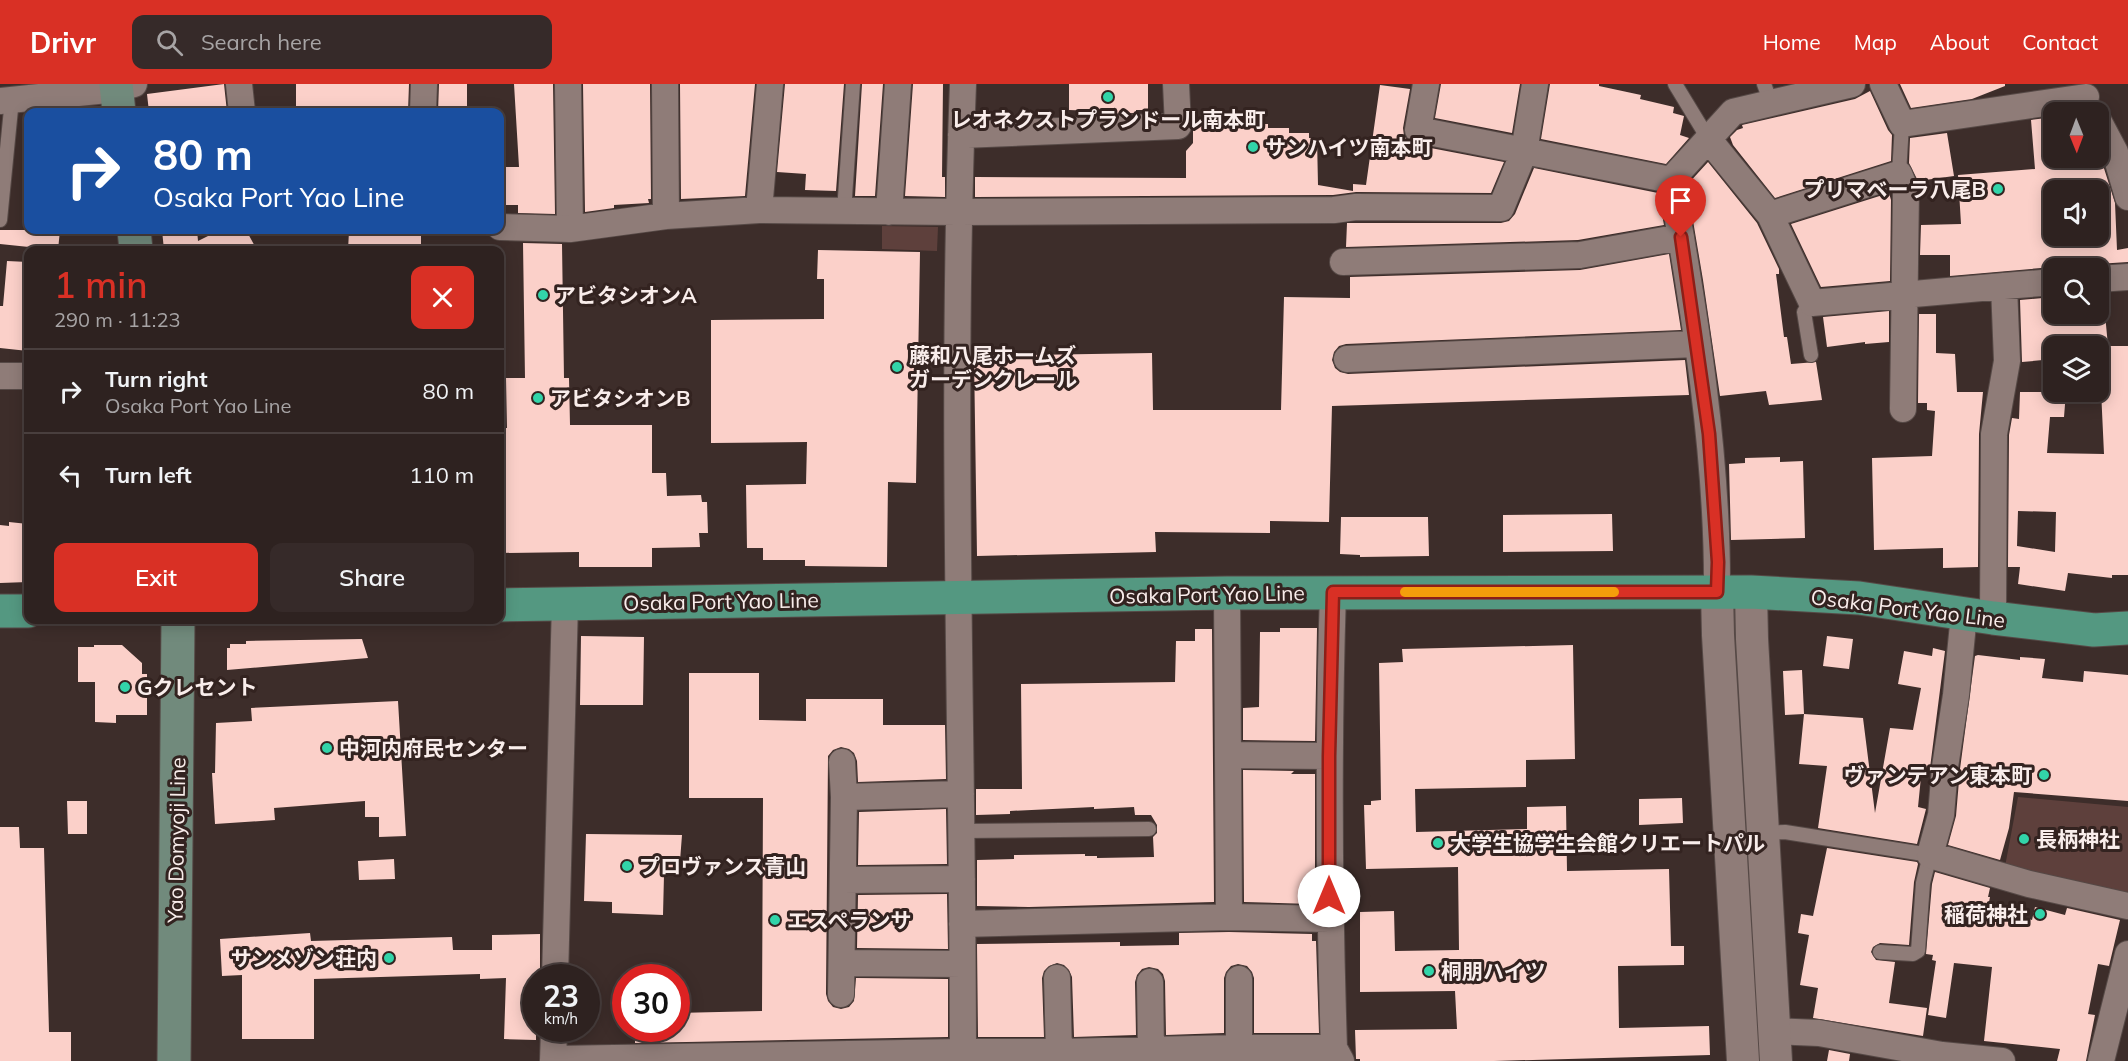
<!DOCTYPE html>
<meta charset="utf-8">
<style>
:root{--surface:#2e2220;--page:#362a29;--text:#f1f3f6;--muted:#a7a4a5;--line:#493f3e;--accent:#d93025}
body{margin:0;font-family:Mulish,"Noto Sans JP",sans-serif;background:var(--page);color:var(--text);height:100vh;display:flex;flex-direction:column;font-size:22px;white-space:nowrap}
*{box-sizing:border-box;margin:0}
p{font-size:20px;color:var(--muted)}
.icon{flex:none;width:33px;height:33px;fill:none;stroke:currentColor;stroke-width:2;stroke-linecap:round;stroke-linejoin:round}
.map{position:relative;flex:1;overflow:hidden}
.details{position:absolute;left:24px;top:162px;width:480px;height:378px;display:flex;flex-direction:column;background:var(--surface);border-radius:12px;box-shadow:0 3px 15px #0003,0 0 0 2px var(--line)}
.details>*{flex:none}
.banner{position:absolute;left:24px;top:24px;width:480px;height:126px;border-radius:12px;box-shadow:0 3px 15px #0003,0 0 0 2px var(--line);background:#1a4fa0;color:#fff;overflow:hidden}
.needle{width:39px;rotate:179deg}
.buttons{position:absolute;left:2043px;top:18px;display:grid;gap:12px}
.buttons a{display:grid;place-items:center;width:66px;height:66px;border-radius:12px;background:var(--surface);box-shadow:0 3px 15px #0003,0 0 0 2px var(--line);font-size:30px}
.speed{position:absolute;left:522px;top:880px;display:flex;gap:12px;font-size:30px;font-weight:700;text-align:center}
.speed>*{display:grid;place-content:center;width:78px;height:78px;border-radius:50%;background:var(--surface);box-shadow:0 3px 15px #0003,0 0 0 2px var(--line);line-height:1}
.speed small{font-size:15px;font-weight:400}
.speed .limit{border:9px solid #d22;background:#fff;color:#111}
.pin{position:absolute;display:grid;place-items:center;width:51px;height:51px;color:#fff;margin:-62px -26px;border-radius:50% 50% 50% 0;rotate:-45deg;box-shadow:0 0 6px #0007}
.pin .icon{rotate:45deg}
.me{position:absolute;width:66px;margin:-33px;rotate:0deg;stroke-linejoin:round;filter:drop-shadow(0 0 4px #0008)}
.turn{display:flex;align-items:center;gap:21px;height:126px;padding:0 30px;font-size:27px}
.turn .icon{width:78px;height:78px;stroke-width:2.5}
.turn b{display:block;font-size:42px;line-height:51px}
.round{display:grid;place-items:center;flex:none;width:63px;height:63px;border-radius:12px;background:var(--page)}
.summary{display:flex;align-items:center;justify-content:space-between;height:102px;padding:0 30px}
h1{font-size:36px;font-weight:600;line-height:45px;color:var(--accent)}
.cta{display:flex;gap:12px;margin-top:auto;padding:12px 30px}
.cta a{flex:1;height:69px;border-radius:12px;background:var(--accent);color:#fff;font-size:24px;font-weight:600;line-height:69px;text-align:center}
.cta a+a{background:var(--page);color:var(--text)}
ul{padding:0;list-style:none}
li{display:flex;align-items:center;gap:18px;height:84px;padding:0 30px;border-top:2px solid var(--line)}
li div{flex:1}
li b{display:block;font-size:22px}
li em{font-style:normal}
header{display:flex;align-items:center;gap:36px;box-sizing:border-box;height:84px;padding:0 30px;background:var(--accent);color:#fff}
header strong{font-size:28px}
nav{display:flex;gap:33px;margin-inline-start:auto;font-size:21px}
.search{width:420px;height:54px;background:var(--page);display:flex;align-items:center;gap:15px;box-sizing:border-box;padding:0 21px;border-radius:12px;color:var(--muted);font-size:22px}
.map>svg:first-child{display:block}
.green{fill:#5e403c}
.building{fill:#fbd0c9;fill-rule:evenodd}
.lines{fill:none;stroke-linecap:round;stroke-linejoin:round}
.service-casing{stroke:#564946;stroke-width:16}
.minor-casing{stroke:#564946;stroke-width:28}
.tertiary-casing{stroke:#564946;stroke-width:34}
.secondary-casing{stroke:#564946;stroke-width:35}
.primary-casing{stroke:#564946;stroke-width:35}
.service{stroke:#8f7c78;stroke-width:14}
.minor{stroke:#8f7c78;stroke-width:26}
.tertiary{stroke:#8f7c78;stroke-width:32}
.secondary{stroke:#718a7c;stroke-width:33}
.primary{stroke:#549881;stroke-width:33}
.route-casing{stroke:#8d1f18;stroke-width:15}
.route{stroke:#d93025;stroke-width:10}
.slow{stroke:#f59e0b;stroke-width:10}
.poi-dot{fill:#32d4a9;stroke:#332320;stroke-width:2}
.labels{text-anchor:middle;dominant-baseline:central;stroke-width:6;stroke-linejoin:round;paint-order:stroke}
.poi-label{font-size:21px;font-weight:bold;fill:#f9edeb;stroke:#332320;text-anchor:start}
.street-label{font-size:21px;fill:#f9edeb;stroke:#332320}
</style>
<header>
<strong>Drivr</strong>
<div class="search"><svg class="icon" aria-label="search" viewBox="0 0 24 24"><circle cx="10" cy="10" r="6"/><path d="M15 15l6 6"/></svg>Search here</div>
<nav><a>Home</a><a>Map</a><a>About</a><a>Contact</a></nav>
</header>
<div class="map">
<svg width="2128" height="977" viewBox="0 0 2128 977">
<rect width="100%" height="100%" fill="#3d2d2a"/>
<path class="green" d="M882,142L938,143L937,167L882,165Z
M2018,713L2128,723V811L2004,788Z"/>
<path class="building" d="M224,0L227,28H149L147,10Z
M296,0H409L408,28H296Z
M439,0H467V28H438Z
M514,0H553L555,130L518,129V121H500V83H519Z
M583,0H650L651,115H648L649,119L614,121V124L585,128Z
M680,0H755L745,112L681,115Z
M785,0H844L836,107L805,106L806,90L777,88Z
M862,0H883L875,112H855Z
M913,0H943L942,93H945V113L905,112Z
M1069,0H1148V26H1136V29L1096,30V27L1069,26Z
M1441,0H1520L1512,49L1435,34Z
M1550,0H1599V2L1641,11L1640,15L1674,23L1673,29L1684,32L1680,51L1689,54L1666,80L1541,55Z
M1900,0H2005V2L1972,15L1911,24Z
M1380,1L1410,5L1403,44L1404,52L1409,58L1415,61L1504,78L1491,109L1356,108L1333,111L975,113V93L1186,94V67L1193,59V41L1268,40V44H1289V49H1309V54H1317L1318,101L1353,107V100L1366,101Z
M1870,7L1888,46L1892,51L1891,77L1775,114L1733,61L1730,53L1737,46L1743,44L1742,41L1855,15Z
M2054,33V83L2102,78L2115,119L2117,166L2128,164V178L2097,180L2088,184L2053,183L1950,192V171H1920L1921,141L1961,140L1958,91L2035,85L2031,36ZM2054,106H2098V152H2054Z
M1947,49L1954,92L1918,97L1909,79L1910,54Z
M1708,78L1757,139L1779,185V190H1776L1784,253H1787L1791,280L1816,278L1822,316L1769,321L1766,307L1720,312L1703,196L1687,101Z
M1534,84L1658,109L1664,141L1578,156L1346,163L1347,139H1501L1509,137L1515,130Z
M1889,109L1891,116L1890,197L1821,203L1791,140Z
M0,146H60L58,166L0,160Z
M162,146H197L198,157L220,146H246L257,166H164Z
M349,147L421,151V166H348Z
M523,159L562,160L564,294H569L570,341H652V389H666L667,412L701,411L702,418H707L708,449H699L700,463L652,464V483H579V468L500,469V344H507L506,294H525Z
M818,166L920,168L916,399L888,398L887,483L805,482V476H763V464H747L746,401L806,400L807,358L711,359V236L824,235V195H817Z
M1669,170L1681,246L1346,260L1339,262L1334,268L1332,276L1335,284L1340,288L1348,290L1685,276L1689,311L1332,322L1329,438L1270,437V449L1155,448L1156,468L977,472L974,272L1152,269L1153,326H1281L1284,213L1350,214V193L1580,186Z
M7,177L28,178V267L0,264V222H3Z
M2054,213V230H2105L2108,262H2128V491H2112V494L2068,489L2065,507L2018,500L2020,483H2008L2009,351L2012,334L2019,335L2020,308H2066L2064,333H2050L2047,369L2104,370L2099,263L2103,262H2054V275L2022,278L2020,216ZM2018,427L2056,428L2055,468L2017,462Z
M1889,227V258L1865,260V258L1827,263L1823,233Z
M1919,230H1936V269L1955,270L1957,308H1983L1979,350L1978,483L1943,484V464L1874,466L1872,374L1932,372L1935,327L1927,326V319H1918Z
M1780,373V378L1803,377L1805,454L1731,456L1729,380L1745,379V374Z
M1612,430L1613,467L1503,468V431Z
M1341,433H1428L1429,472L1360,473V471L1340,470Z
M9,438L28,440V498L0,499V441L9,442Z
M1280,544H1317L1315,657L1243,656V624L1259,623L1260,548H1280Z
M1195,545H1212L1214,818L1029,823L977,822V776L1014,775V771L1085,770V772H1097V774L1154,773L1153,753L1157,749V741L1151,731H1135L1134,723L1094,725V723L1010,727V730L976,731V705H1022L1021,600L1175,598L1176,557H1195Z
M581,552L644,553L643,621H580Z
M1827,552L1853,555L1849,585L1823,582Z
M362,555L368,574L227,586V564H230V560H246V557Z
M94,561H122L142,579V590H147V631H116V639L95,638V598H78V563H94Z
M1573,561L1575,675L1526,676V703L1415,705L1416,748L1527,745V723L1566,722L1567,787L1669,785L1671,862H1684V881L1618,882L1619,944L1709,942L1710,971L1494,977H1360V975H1356L1355,946L1457,945L1455,907L1360,908V828L1394,827L1395,867L1459,866L1458,783L1366,785L1364,721H1371V717L1381,716L1379,579L1403,578L1402,565Z
M1933,564L1945,567L1930,684L1922,683L1918,723L1926,725L1917,760L1818,744L1827,682L1799,680L1804,630L1785,631L1783,587L1802,586L1804,630L1863,634L1875,729L1890,644L1913,646L1921,604L1898,600L1904,567L1932,572Z
M1978,571L2020,576V573L2045,575L2042,594L2083,598L2084,587L2128,591V717L2014,708L2009,744L2000,776L1948,761L1956,732L1960,685L1975,572Z
M689,589H759V636L806,637V615H883V641H945L946,695L858,698L857,677L854,669L849,665L841,663L833,666L828,672L826,910L828,917L833,923L841,925L849,923L854,917L856,894L948,895V953L635,959V945H676V929L762,927L763,714H689Z
M398,617L406,752L379,753V733H365V717L274,724L275,736L215,740L212,689H215L216,639L252,637L251,624Z
M1243,686L1294,687L1291,690H1315V790H1311V820L1244,818Z
M1682,714L1683,739L1639,741V715Z
M67,717H87V750H68Z
M946,725L947,780L858,781L859,728Z
M0,743H19L20,764H44L49,948H71V977H0Z
M586,750L682,751L679,790L664,791L663,831L612,829V818L584,817Z
M1827,764L1917,778L1918,780L1914,798L1909,861L1880,859L1873,863L1871,868L1876,876L1895,878L1889,919L1927,924L1923,952L1813,934L1818,904L1800,901L1809,851L1798,849L1801,830L1813,832Z
M394,775L395,795L359,796L358,777Z
M1935,788L1990,804L1988,813H1990L1988,823L2032,836L2035,823L2065,831L2067,824L2120,836L2109,882L2098,880L2088,930L2095,931L2086,977H2057L2060,965L1984,957L1992,883L1954,879L1946,934L1928,931L1936,877L1932,876L1933,871L1926,870L1932,800Z
M947,810L948,865L857,864L858,811Z
M1229,848L1312,850V857H1316L1319,949H1254V894L1252,888L1247,882L1238,880L1231,882L1226,888L1224,894V949L1166,951L1165,897L1163,890L1158,885L1149,883L1142,885L1137,891L1135,898L1136,951L1074,953L1072,893L1069,886L1064,881L1057,879L1049,882L1044,887L1042,894L1044,953H978L977,860L1120,858V862L1179,861V849Z
M310,849L311,857L452,853L453,866H492V851L540,850V893H536V956L504,955L506,894L480,895V890L314,895V955H242V891L222,892L220,855Z
M1829,966L1850,970L1849,977H1827Z"/>
<g class="lines">
<defs>
<path id="service" d="M1675,0L1709,56
M1764,0L1771,19
M1899,90L1902,40
M844,127L853,0
M0,136L12,15
M1811,271L1804,228L1812,219
M961,747L1149,745
M1763,749L1785,748L1930,771L1923,799L1918,867L1913,870L1880,868"/>
<path id="minor" d="M239,0L242,28
M568,0L570,145
M665,0L666,132
M963,0C950,326 963,651 963,977
M1426,0L1418,46L1671,96
M1883,0L1902,40L2086,13
M0,17L117,5L134,0
M423,28L424,0
M2098,36L2115,68L2128,113
M961,51L1178,42L1176,0
M1709,56L1770,131L1812,219L2004,202L2007,277L1994,350L1993,534
M759,126L770,0
M889,128L898,0
M1770,131L1899,90L1906,107L1903,325
M500,143L570,145L666,132L759,126L957,128L1334,126L1356,123L1501,124L1524,68L1535,0
M1343,178L1580,171L1681,153
M2098,195L2128,193
M2004,202L2054,198
M1347,275L1696,260
M0,292H28
M1333,508C1328,661 1329,812 1334,964L1341,977
M1717,508C1718,371 1695,231 1671,96L1733,28L1852,0
M1227,509L1229,833
M1964,530L1956,611L1945,683L1941,731L1930,771L2029,800L2128,822
M1228,671L1329,672
M844,713L961,710
M843,796L962,795
M962,840L1229,833L1329,835
M842,879L962,880
M555,894L565,519
M1057,894L1059,968
M1239,895V964
M1150,898L1151,967
M841,910L844,713L842,678
M1774,947L1819,949L1942,971L2002,977
M553,975L963,968H1059L1239,964H1334
M553,977L554,945
M2101,977L2128,870"/>
<path id="tertiary" d="M1717,508L1718,551L1743,977
M1751,508L1752,555L1776,977"/>
<path id="secondary" d="M116,0L119,28
M134,146L136,166
M174,977L178,536"/>
<path id="primary" d="M500,521L1227,509L1751,508L1859,514L1993,534L2094,546L2128,544
M0,527H28"/>
</defs>
<use href="#service" class="service-casing"/>
<use href="#minor" class="minor-casing"/>
<use href="#tertiary" class="tertiary-casing"/>
<use href="#secondary" class="secondary-casing"/>
<use href="#primary" class="primary-casing"/>
<use href="#service" class="service"/>
<use href="#minor" class="minor"/>
<use href="#tertiary" class="tertiary"/>
<use href="#secondary" class="secondary"/>
<use href="#primary" class="primary"/>
</g>
<g class="lines">
<defs>
<path id="route" d="M1329,812V672L1333,508H1717L1718,478L1709,350L1681,153"/>
</defs>
<use href="#route" class="route-casing"/>
<use href="#route" class="route"/>
<path class="slow" d="M1405,508H1614"/>
</g>
<g class="poi-dot">
<circle cx="1108" cy="13" r="6"/>
<circle cx="1253" cy="63" r="6"/>
<circle cx="1998" cy="105" r="6"/>
<circle cx="543" cy="211" r="6"/>
<circle cx="897" cy="283" r="6"/>
<circle cx="538" cy="314" r="6"/>
<circle cx="125" cy="603" r="6"/>
<circle cx="327" cy="664" r="6"/>
<circle cx="2044" cy="691" r="6"/>
<circle cx="2024" cy="755" r="6"/>
<circle cx="1438" cy="759" r="6"/>
<circle cx="627" cy="782" r="6"/>
<circle cx="2040" cy="830" r="6"/>
<circle cx="775" cy="836" r="6"/>
<circle cx="389" cy="874" r="6"/>
<circle cx="1429" cy="887" r="6"/>
</g>
<g class="labels">
<g class="poi-label">
<text x="1108" y="35" text-anchor="middle">レオネクストプランドール南本町</text>
<text x="1265" y="63">サンハイツ南本町</text>
<text x="1986" y="105" text-anchor="end">プリマベーラ八尾B</text>
<text x="555" y="211">アビタシオンA</text>
<text x="909" y="271">藤和八尾ホームズ<tspan x="909" dy="24">ガーデンクレール</tspan></text>
<text x="550" y="314">アビタシオンB</text>
<text x="137" y="603">Gクレセント</text>
<text x="339" y="664">中河内府民センター</text>
<text x="2032" y="691" text-anchor="end">ヴァンテアン東本町</text>
<text x="2036" y="755">長柄神社</text>
<text x="1450" y="759">大学生協学生会館クリエートパル</text>
<text x="639" y="782">プロヴァンス青山</text>
<text x="2028" y="830" text-anchor="end">稲荷神社</text>
<text x="787" y="836">エスペランサ</text>
<text x="377" y="874" text-anchor="end">サンメゾン荘内</text>
<text x="1441" y="887">桐朋ハイツ</text>
</g>
<g class="street-label">
<text transform="translate(1207 510) rotate(-1)">Osaka Port Yao Line</text>
<text transform="translate(721 517) rotate(-1)">Osaka Port Yao Line</text>
<text transform="translate(1908 524) rotate(7)">Osaka Port Yao Line</text>
<text transform="translate(176 756) rotate(-89)">Yao Domyoji Line</text>
</g>
</g>
</svg>
<div class="buttons">
<a><svg class="needle" viewBox="-14 -14 28 28"><path d="M0-13l5 13h-10z" fill="#e53935"/><path d="M0 13l5-13h-10z" fill="#a7a4a5"/></svg></a>
<a><svg class="icon" aria-label="sound" viewBox="0 0 24 24"><path d="M4 9h4l5-4v14l-5-4H4zM17 9q2 3 0 6"/></svg></a>
<a><svg class="icon" aria-label="search" viewBox="0 0 24 24"><circle cx="10" cy="10" r="6"/><path d="M15 15l6 6"/></svg></a>
<a><svg class="icon" aria-label="layers" viewBox="0 0 24 24"><path d="M12 4l9 5-9 5-9-5zM3 14l9 5 9-5"/></svg></a>
</div>
<div class="speed"><div>23<small>km/h</small></div><div class="limit">30</div></div>
<div class="pin" style="left:1681px;top:153px;background:#d93025"><svg class="icon" aria-label="arrive" viewBox="0 0 24 24"><path d="M6 21V4h12l-3 4 3 4H6"/></svg></div>
<svg class="me" style="left:1329px;top:812px" viewBox="-20 -20 40 40"><circle r="19" fill="#fff"/><path d="M0-13L10 11 0 6-10 11z" fill="#d93025"/></svg>
<div class="banner">
<div class="turn"><svg class="icon" aria-label="right" viewBox="0 0 24 24"><path d="M7 20v-9h11M14 6l5 5-5 5"/></svg><div><b>80 m</b>Osaka Port Yao Line</div></div>
</div>
<section class="details">
<div class="summary"><div><h1>1 min</h1><p>290 m · 11:23</p></div><a class="round" style="background:#d93025;color:#fff"><svg class="icon" aria-label="close" viewBox="0 0 24 24"><path d="M6 6l12 12M18 6L6 18"/></svg></a></div>
<ul>
<li><svg class="icon" aria-label="right" viewBox="0 0 24 24"><path d="M7 20v-9h11M14 6l5 5-5 5"/></svg><div><b>Turn right</b><p>Osaka Port Yao Line</p></div><em>80 m</em></li>
<li><svg class="icon" aria-label="left" viewBox="0 0 24 24"><path d="M17 20v-9H6M10 6l-5 5 5 5"/></svg><div><b>Turn left</b></div><em>110 m</em></li>
</ul>
<div class="cta"><a>Exit</a><a>Share</a></div>
</section>
</div>
